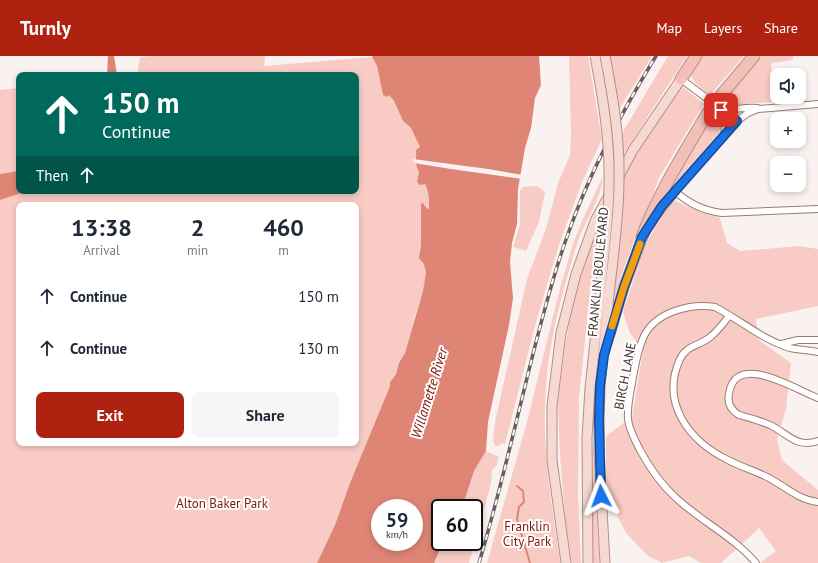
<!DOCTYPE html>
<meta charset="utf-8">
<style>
:root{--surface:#fff;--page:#f6f6f7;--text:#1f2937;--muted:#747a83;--accent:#b02210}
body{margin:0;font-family:"PT Sans",sans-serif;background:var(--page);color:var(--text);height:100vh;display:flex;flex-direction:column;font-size:15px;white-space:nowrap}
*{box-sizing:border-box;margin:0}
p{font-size:13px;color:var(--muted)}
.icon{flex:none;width:22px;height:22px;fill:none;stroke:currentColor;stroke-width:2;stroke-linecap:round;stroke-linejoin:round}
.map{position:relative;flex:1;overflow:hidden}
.sheet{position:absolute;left:16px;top:146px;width:343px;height:244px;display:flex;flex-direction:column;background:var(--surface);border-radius:8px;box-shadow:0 2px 6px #0003}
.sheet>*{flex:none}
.banner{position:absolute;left:16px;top:16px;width:343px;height:122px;border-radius:8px;box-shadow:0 2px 6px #0003;background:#00695c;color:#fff;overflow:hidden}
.controls{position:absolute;left:770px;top:12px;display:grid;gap:8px}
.controls a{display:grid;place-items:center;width:36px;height:36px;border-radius:8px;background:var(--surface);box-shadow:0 2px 6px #0003;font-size:20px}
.speed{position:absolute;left:371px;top:443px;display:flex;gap:8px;font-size:20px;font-weight:700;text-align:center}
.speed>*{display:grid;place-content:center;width:52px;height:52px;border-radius:50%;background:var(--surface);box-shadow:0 2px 6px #0003;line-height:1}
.speed small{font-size:10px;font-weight:400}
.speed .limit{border:2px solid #111;border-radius:6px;background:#fff;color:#111}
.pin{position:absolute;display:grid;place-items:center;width:34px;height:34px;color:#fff;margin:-17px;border-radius:8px;box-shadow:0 2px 6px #0006}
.me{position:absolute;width:44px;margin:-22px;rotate:357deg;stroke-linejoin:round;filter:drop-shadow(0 0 3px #0008)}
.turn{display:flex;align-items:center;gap:14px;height:84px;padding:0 20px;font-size:18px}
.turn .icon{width:52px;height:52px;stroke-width:2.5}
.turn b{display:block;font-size:28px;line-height:34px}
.then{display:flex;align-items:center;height:38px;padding:0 20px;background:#0003;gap:8px;font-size:15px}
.eta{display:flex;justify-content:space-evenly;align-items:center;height:68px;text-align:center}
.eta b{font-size:24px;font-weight:800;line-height:28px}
.primary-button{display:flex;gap:8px;margin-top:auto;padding:8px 20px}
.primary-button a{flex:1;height:46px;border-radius:8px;background:var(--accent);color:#fff;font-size:16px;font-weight:800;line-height:46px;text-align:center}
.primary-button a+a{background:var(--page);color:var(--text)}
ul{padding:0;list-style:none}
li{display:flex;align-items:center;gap:12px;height:52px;padding:0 20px}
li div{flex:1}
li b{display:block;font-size:15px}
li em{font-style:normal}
header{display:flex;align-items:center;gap:24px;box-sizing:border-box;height:56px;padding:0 20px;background:var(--accent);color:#fff}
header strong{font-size:19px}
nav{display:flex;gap:22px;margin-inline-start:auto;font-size:14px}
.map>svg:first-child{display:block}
.green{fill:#f8ccc4;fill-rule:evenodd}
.water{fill:#de8575;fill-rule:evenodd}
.pier{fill:#faf2f1}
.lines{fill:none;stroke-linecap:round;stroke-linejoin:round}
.stream{stroke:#de8575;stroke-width:2}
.minor-casing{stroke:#9c7a73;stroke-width:8}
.primary-casing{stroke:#b48f87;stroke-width:11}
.motorway-casing{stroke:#b48f87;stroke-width:13}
.minor{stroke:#fff;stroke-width:6}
.primary{stroke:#f7d9d3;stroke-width:9}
.motorway{stroke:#f2c0b6;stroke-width:11}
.rail-casing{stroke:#6a5d5b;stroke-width:3.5}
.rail{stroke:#fff;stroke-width:2;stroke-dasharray:6;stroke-linecap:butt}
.primary-bridge-casing{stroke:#b48f87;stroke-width:11;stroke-linecap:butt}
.motorway-bridge-casing{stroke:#b48f87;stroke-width:13;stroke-linecap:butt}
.primary-bridge{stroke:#f7d9d3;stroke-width:9}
.motorway-bridge{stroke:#f2c0b6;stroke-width:11}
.route-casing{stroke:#114b97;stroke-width:10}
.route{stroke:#1a73e8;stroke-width:7}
.slow{stroke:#f59e0b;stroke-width:7}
.labels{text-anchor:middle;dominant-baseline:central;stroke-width:4;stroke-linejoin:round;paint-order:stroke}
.street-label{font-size:13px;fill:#423431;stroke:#fff}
.park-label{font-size:13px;fill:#811709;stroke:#fff}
.water-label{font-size:14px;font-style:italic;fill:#7c1104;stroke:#fff}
</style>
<header>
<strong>Turnly</strong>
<nav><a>Map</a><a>Layers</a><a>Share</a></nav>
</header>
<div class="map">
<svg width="818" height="507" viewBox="0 0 818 507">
<rect width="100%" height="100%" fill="#faf2f1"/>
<path class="green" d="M151,0H265L264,10L373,1L377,10L383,39L389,38L394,45L403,65L411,72L420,91C417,99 414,108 419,116L417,126L425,127L428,133L429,152L426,154L424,149H421V189C418,200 427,207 426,218C425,232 420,245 416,257C410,279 404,308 390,326V330L350,427L335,469L317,507H0V34L19,32V135H356V19H138V14L140,1ZM19,149H356V387H19Z
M569,0H588L602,83L582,126L558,192L535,270L505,388L501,387L500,390L497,389L496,391L493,385L495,366L527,223L546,173L558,127L570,99L571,80Z
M608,0H652L618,55Z
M668,0H687L623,99L621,79Z
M702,0H744L710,39C704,34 687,24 692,14C695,9 699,4 702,0Z
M761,0H793V4L771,7L775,46L727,49L721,48Z
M682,30L704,48L660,120L625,209L615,240L611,239L623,117Z
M716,55C722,62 721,69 719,78L669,135L704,70Z
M603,120C602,142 587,162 579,182C573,201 567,221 562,240C554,270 548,301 546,332C541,390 552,449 560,507H487L527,366L559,236L573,188L583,163Z
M537,130L545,136L539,166L526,195L513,191L520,168V135L523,131Z
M675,145L703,157L720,162L727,187L740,195L800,190L818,193V250L756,263L759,284L791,307L786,353L777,383L782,404L818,434V507H762L761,506L776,495L759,472L721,507H701L689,500L662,507L648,500L626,477L610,446L606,424V380L632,361L643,295L630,277L623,256L642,198L658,164Z
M601,163L590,238L579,342L578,439L581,507H572L565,462L560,400L558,346L566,285L573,245L594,178Z
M486,395L499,401L497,409L492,414L491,428L469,507H434L443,486H474V452H460L466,440L474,415Z
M590,395H593L599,507H591Z"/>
<path class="water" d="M108,0H114L117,19H107Z
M372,0H539L541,29L535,42L531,72L525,92L518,133L517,168L512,187L510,206L513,242L509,269L488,366L486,395L474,415L466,440L460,452H440V486H443L434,507H317L335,469L350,427L390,330V326L396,318L399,307L405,297L423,235L426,217L424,208L419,202L421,189V149L422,146L427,153L429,152C429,144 429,135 425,128L420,129L417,126L419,116C414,108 417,102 416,94L420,91L411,72L403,65L394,45L389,39L387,41L383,39L377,10ZM380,452H414V486H380Z
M19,115V135H27L0,144V118Z"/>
<path class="pier" d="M413,103L488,113L523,119L522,123L451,113L414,107Z"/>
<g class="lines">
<path class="stream" d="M517,430L523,435L524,446L519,451L517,463L530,507"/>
<defs>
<path id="minor" d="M681,23L737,65
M818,48L758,53L748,57L737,65L675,135C688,147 705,155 722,157L818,153
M721,53L725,69L724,81
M722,54C734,54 745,51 757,52
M729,260C723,268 717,276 709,282C698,290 686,290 680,303C660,347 689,385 728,404C741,411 756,415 769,422C786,431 799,444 818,446
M781,288L798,284H818
M818,342C796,334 735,294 729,338C727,347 731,354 739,359C750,362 762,365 772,370C789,379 797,392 818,385
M756,507C734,481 702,466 676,442C662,429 649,411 640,394C635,384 629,374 628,363C627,351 630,339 632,327C635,311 637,295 644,280C656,256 690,247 715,251C740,264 763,284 790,292C799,294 809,294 818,296"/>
<path id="primary" d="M654,161L675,135
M610,278L624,231L645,175
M566,507L552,404V350L561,277L576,218L595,165L633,94L681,23
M588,507L587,382L590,332L600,239
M605,507L599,398V363L600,330L609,239"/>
<path id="motorway" d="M681,23L696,0
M723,37L754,0
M642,181C659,136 683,99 707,58"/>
</defs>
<use href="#minor" class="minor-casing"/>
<use href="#primary" class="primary-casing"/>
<use href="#motorway" class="motorway-casing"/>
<use href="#minor" class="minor"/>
<use href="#primary" class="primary"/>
<use href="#motorway" class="motorway"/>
<defs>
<path id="rail" d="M479,507C500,437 516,365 534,294C544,255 554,216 568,178C590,115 621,57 656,0"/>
</defs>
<use href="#rail" class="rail-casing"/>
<use href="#rail" class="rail"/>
<defs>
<path id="primary-bridge" d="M595,0C603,42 610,84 609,127C609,164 603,201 600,239
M605,0C613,41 620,82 619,124C619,162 613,201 609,239"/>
<path id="motorway-bridge" d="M707,58L723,37"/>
</defs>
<use href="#primary-bridge" class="primary-bridge-casing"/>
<use href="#motorway-bridge" class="motorway-bridge-casing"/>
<use href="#primary-bridge" class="primary-bridge"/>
<use href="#motorway-bridge" class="motorway-bridge"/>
</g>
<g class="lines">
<defs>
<path id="route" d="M601,440L599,363L600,330L604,299L624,231L642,181L662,150L737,65L721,54"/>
</defs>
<use href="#route" class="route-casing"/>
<use href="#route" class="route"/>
<path class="slow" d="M612,270L624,231L640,188"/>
</g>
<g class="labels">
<g class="street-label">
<text transform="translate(598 216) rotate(-85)">FRANKLIN BOULEVARD</text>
<text transform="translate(625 320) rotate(-79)">BIRCH LANE</text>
</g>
<g class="park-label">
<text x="222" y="447">Alton Baker Park</text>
<text x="527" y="470">Franklin<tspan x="527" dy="15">City Park</tspan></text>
</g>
<g class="water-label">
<text transform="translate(429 337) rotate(-73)">Willamette River</text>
</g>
</g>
</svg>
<div class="controls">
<a><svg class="icon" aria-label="sound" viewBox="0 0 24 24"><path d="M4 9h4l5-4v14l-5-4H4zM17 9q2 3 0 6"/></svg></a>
<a>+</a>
<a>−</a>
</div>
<div class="speed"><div>59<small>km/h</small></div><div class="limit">60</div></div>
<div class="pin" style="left:721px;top:54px;background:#d93025"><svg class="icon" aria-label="arrive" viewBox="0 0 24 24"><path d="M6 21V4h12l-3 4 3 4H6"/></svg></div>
<svg class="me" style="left:601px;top:440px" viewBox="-20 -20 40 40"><path d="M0-17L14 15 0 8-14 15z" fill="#1a73e8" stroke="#fff" stroke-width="4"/></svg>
<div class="banner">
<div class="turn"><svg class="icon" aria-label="ahead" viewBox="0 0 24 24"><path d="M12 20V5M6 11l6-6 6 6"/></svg><div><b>150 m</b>Continue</div></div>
<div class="then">Then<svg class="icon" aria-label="ahead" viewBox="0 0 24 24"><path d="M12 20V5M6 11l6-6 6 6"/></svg></div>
</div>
<section class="sheet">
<div class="eta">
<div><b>13:38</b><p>Arrival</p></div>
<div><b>2</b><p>min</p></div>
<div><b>460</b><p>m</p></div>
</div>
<ul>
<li><svg class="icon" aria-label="ahead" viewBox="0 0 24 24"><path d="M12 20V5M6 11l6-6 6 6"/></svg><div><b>Continue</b></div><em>150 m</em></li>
<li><svg class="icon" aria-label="ahead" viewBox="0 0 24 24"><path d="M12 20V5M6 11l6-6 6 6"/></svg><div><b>Continue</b></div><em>130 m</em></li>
</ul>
<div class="primary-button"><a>Exit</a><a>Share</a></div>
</section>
</div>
